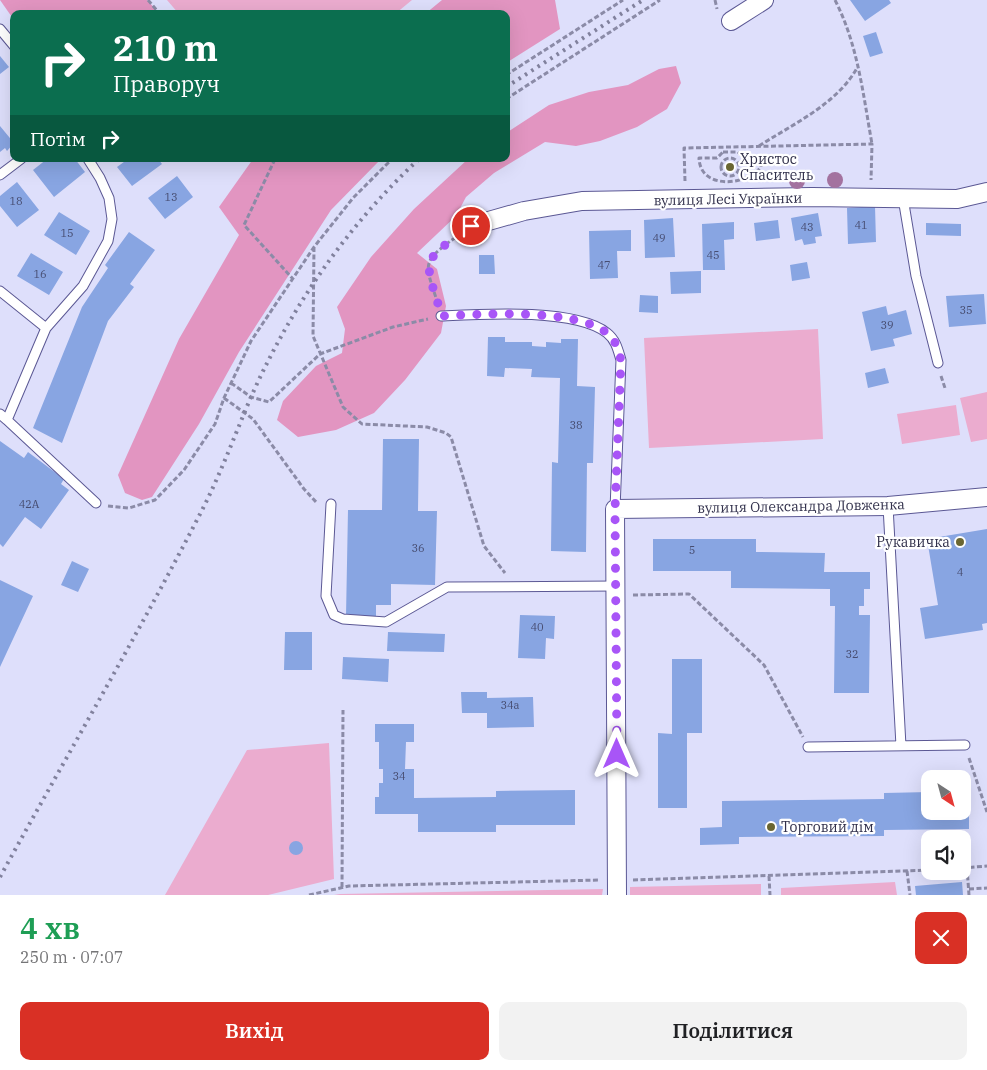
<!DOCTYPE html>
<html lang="uk">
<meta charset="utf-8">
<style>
:root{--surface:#fff;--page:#f2f2f2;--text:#202124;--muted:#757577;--accent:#d93025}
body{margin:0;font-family:"IBM Plex Serif",serif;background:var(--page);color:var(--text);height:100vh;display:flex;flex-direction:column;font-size:19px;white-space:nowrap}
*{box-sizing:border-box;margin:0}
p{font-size:16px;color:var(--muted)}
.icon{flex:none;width:28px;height:28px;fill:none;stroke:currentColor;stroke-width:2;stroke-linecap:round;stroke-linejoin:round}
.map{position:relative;height:895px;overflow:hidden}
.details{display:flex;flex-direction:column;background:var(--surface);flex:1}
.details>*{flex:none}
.guide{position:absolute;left:10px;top:10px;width:500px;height:152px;border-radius:10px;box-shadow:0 5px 20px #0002;background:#0b6e4f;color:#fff;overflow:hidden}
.needle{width:32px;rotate:144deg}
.buttons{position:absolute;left:921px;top:770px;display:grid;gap:10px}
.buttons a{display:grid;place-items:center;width:50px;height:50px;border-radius:10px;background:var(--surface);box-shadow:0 5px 20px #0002;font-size:25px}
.pin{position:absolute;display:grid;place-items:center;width:42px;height:42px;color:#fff;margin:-21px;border:2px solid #fff;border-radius:50%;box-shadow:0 1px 5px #0007}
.me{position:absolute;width:55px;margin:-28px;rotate:0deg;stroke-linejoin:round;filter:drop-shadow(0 0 4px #0008)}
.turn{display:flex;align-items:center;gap:18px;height:105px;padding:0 20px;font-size:22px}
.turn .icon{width:65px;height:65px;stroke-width:2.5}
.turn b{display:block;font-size:35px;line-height:42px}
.then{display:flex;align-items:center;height:48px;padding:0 20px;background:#0003;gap:10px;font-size:19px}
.round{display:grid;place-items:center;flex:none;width:52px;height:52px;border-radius:10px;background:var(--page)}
.overview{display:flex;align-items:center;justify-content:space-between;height:85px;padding:0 20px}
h1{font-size:30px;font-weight:600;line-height:38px;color:#1e9e55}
.cta{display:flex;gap:10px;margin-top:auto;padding:10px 20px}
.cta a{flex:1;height:58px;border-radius:10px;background:var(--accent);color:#fff;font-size:20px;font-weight:600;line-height:58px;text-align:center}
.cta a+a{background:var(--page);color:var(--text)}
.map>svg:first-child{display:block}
.green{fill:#ebaccf}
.forest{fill:#e295c1}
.building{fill:#88a5e2}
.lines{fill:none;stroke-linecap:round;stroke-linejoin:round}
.service-casing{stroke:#5b5894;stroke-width:11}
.minor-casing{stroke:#5b5894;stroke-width:20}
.path{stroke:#8b8ba7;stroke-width:3;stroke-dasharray:5 2.5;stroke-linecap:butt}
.service{stroke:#fff;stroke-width:9}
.minor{stroke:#fff;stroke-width:18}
.rail{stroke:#81819d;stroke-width:4;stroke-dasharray:2.5 5;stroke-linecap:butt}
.tree{fill:#a3729f}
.route{stroke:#a855f7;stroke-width:9;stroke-dasharray:0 16.2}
.poi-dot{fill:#6a6632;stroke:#fff;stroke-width:2}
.labels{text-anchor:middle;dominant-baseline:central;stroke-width:4.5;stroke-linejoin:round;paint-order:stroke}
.number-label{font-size:11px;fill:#474d71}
.poi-label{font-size:14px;fill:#31304b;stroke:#fff;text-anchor:start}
.street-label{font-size:14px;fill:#31304b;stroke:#fff}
</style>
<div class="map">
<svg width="987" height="895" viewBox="0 0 987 895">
<rect width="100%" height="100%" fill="#dedffb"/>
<path class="green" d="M167,0H412L395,14H179Z
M818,329L823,439L649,448L644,338Z
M987,392V439L971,442L960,398Z
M956,405L960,435L902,444L897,414Z
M329,743L334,879L268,895H165L247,750Z
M895,882L897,895H781V888Z
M761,884V895H630V887Z
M603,889L602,895H334L340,894Z"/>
<path class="forest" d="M0,0H147L160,14H14V20Z
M442,0H555L560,29L506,63V14H425Z
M676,66L681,83L667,109L637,127L600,141L576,146L545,142L494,173L466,197L456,216L417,253L437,269L446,306L441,333L405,380L374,413L336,430L298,437L277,420L283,401L316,366L342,353L345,329L337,307L371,257L414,209L468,159H506V133L549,105L589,92L628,85L659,69Z
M253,159H381L331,210L239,352L199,424L152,497L142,500L125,493L118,475L179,339L239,235L219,207Z"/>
<path class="building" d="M850,0H889L891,3L865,21Z
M876,32L883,53L870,57L863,36Z
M0,56L9,67L0,74Z
M0,126L14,143L7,151L5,148L0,152Z
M47,159H75L85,172L54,197L33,170Z
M128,159H158L162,164L132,186L117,167Z
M726,163H734V171H726Z
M177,176L193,197L165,219L148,198Z
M17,182L39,210L17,227L0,206V196Z
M875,206L876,242L848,244L847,208Z
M59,212L90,231L76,255L44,235Z
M818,213L822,236L815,237L816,243L804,245L802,239L795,241L791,218Z
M673,218L675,257L645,258L644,220Z
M778,220L780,238L756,241L754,223Z
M734,222V239L724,240L725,270H703L702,224Z
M926,223L961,224V236L926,235Z
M631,230V251H617L618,278L590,279L589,231Z
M129,232L155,250L130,284L134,287L108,321L62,443L33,428L82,307L108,268L105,265Z
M31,253L63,272L49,295L17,276Z
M479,255H494L495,274H479Z
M807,262L810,278L792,281L790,265Z
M701,271V293L671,294L670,272Z
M984,294L986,324L949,327L946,296Z
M640,295L658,296V313L639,312Z
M886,306L888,315L906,310L912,334L893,339L895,346L871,351L862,312Z
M488,337H505V342H532V346L546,347V342L561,343V339H578L577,386L595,387L593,463H587L586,552L551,551L552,462L558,463L560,378L531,377L532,369L505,368L504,377L487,376Z
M885,368L889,383L868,388L865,373Z
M383,439H419L418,511H437L435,585L391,584V605H376V616H346L348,510H382Z
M0,441L24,458L28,452L64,479L61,484L69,490L41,529L25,517L3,547L0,544Z
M987,529V623L982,624L983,630L925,639L920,608L938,605L927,539Z
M653,539H756V552L825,553L824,572H870V589H864V606H859V615H870L869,693H834L835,606H830V589L731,588V571H653Z
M72,561L89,569L78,592L61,585Z
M0,580L33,596L0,667Z
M520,615L555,616L554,639L546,638L545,659L518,658Z
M285,632H312V670H284Z
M388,632L445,634L444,652L387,651Z
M343,657L389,659L388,682L342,679Z
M672,659H702V733H687V808H658V733L672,734Z
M461,692H487V698L533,697L534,727L487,728V713H462Z
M375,724H414V742H406L405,769H414V798L496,797V791L575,790V825H496V832H418V814H375V797H379V783H383V769H379V742H375Z
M930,792V811H962V792H969V829L884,830V836L739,837V844L700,845V828L722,827V801L884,799V793Z
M289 848a7 7 0 1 1 14 0a7 7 0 1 1-14 0Z
M962,882L963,895H916L915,886Z"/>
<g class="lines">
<defs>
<path id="service" d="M0,29L14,46
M0,175L21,159
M903,198L916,276L938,363
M0,291L46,328
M441,316C482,314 575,308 607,333C616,340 618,350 621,360L615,509
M0,414L7,420L46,328L83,286L108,241L112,219L109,198L100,178L88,159
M7,420L96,503
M331,504L326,596L334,615L343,619L386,622L447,587L616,586
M888,506L901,746
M808,747L965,745"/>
<path id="minor" d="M731,21L764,0
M471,226L524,211L582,201L812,197L957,199L987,192
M617,895L615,509L888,506L987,497"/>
</defs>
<use href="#service" class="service-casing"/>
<use href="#minor" class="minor-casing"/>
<path class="path" d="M148,0L160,14
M715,0L717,9
M835,0C858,45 863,94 872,144
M506,75L623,0
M506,99L660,0
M759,146C793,124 839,103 858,66
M723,152H738L743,157H761V167C746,186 700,190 699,158H717Z
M721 167a9 9 0 1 1 18 0a9 9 0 1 1-18 0Z
M275,159L244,225L293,279
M685,181L684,148L872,144L871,180
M314,247L313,336L343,407L362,424L427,427L446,433L451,437L484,546L505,573
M438,304C425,263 420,263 456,237
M941,376L945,388
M231,383L251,397L269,402L320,354L393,327L428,319
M224,398L253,419L304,489L317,503
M108,506L129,508L155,500L184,470L215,424L224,398L251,341L314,247L353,198L392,159
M633,595L689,594L764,665L803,737
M969,758L987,812
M962,868L987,866
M967,868L969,895
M907,871L910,895
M769,876L770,895
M633,880L930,870
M342,887L343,710
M969,889L987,888
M309,895L349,886L600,880"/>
<use href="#service" class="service"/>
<use href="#minor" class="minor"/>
<path class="rail" d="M506,87L643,0
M0,877C66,757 136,638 199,516C219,478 234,437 251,397C291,307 347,226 419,159"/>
</g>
<g class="tree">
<circle cx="835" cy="180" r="8"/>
<circle cx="797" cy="181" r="8"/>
</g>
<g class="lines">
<path class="route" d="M471,226C420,263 423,256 442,316C482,314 575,308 607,333C616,340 618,350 621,360L615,509L617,754"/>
</g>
<g class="poi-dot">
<circle cx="730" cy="167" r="5"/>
<circle cx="960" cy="542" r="5"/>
<circle cx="771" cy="827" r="5"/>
</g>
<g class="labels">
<g class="number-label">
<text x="171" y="197">13</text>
<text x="16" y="201">18</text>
<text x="861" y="225">41</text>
<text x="807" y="227">43</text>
<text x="67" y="233">15</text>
<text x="659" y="238">49</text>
<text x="713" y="255">45</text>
<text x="604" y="265">47</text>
<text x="40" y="274">16</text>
<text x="966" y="310">35</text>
<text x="887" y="325">39</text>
<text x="576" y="425">38</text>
<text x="29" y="504">42А</text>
<text x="418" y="548">36</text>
<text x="692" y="550">5</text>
<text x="960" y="572">4</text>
<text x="537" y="627">40</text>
<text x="852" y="654">32</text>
<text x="510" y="705">34а</text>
<text x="399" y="776">34</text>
</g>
<g class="poi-label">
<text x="740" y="159">Христос<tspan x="740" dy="16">Спаситель</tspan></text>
<text x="950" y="542" text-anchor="end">Рукавичка</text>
<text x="781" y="827">Торговий дім</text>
</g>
<g class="street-label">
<text transform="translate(728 199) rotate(-1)">вулиця Лесі Українки</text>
<text transform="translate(801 506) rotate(-1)">вулиця Олександра Довженка</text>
</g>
</g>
</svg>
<div class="buttons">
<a><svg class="needle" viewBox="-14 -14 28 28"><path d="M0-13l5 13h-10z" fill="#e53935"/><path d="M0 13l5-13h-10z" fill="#757577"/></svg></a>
<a><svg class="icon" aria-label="sound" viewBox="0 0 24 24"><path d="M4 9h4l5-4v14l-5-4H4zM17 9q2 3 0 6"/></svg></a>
</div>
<div class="pin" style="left:471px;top:226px;background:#d93025"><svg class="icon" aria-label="arrive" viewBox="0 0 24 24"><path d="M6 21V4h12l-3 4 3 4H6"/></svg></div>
<svg class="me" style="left:617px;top:754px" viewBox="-20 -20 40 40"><path d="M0-17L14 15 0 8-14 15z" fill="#a855f7" stroke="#fff" stroke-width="4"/></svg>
<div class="guide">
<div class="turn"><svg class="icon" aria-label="right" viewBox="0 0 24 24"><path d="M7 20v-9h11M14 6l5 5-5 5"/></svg><div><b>210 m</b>Праворуч</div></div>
<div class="then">Потім<svg class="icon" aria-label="right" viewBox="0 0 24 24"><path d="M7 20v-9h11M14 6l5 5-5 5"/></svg></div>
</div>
</div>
<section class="details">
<div class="overview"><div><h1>4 хв</h1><p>250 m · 07:07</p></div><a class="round" style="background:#d93025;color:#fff"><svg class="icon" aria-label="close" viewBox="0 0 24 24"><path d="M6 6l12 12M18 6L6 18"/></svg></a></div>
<div class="cta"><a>Вихід</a><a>Поділитися</a></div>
</section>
